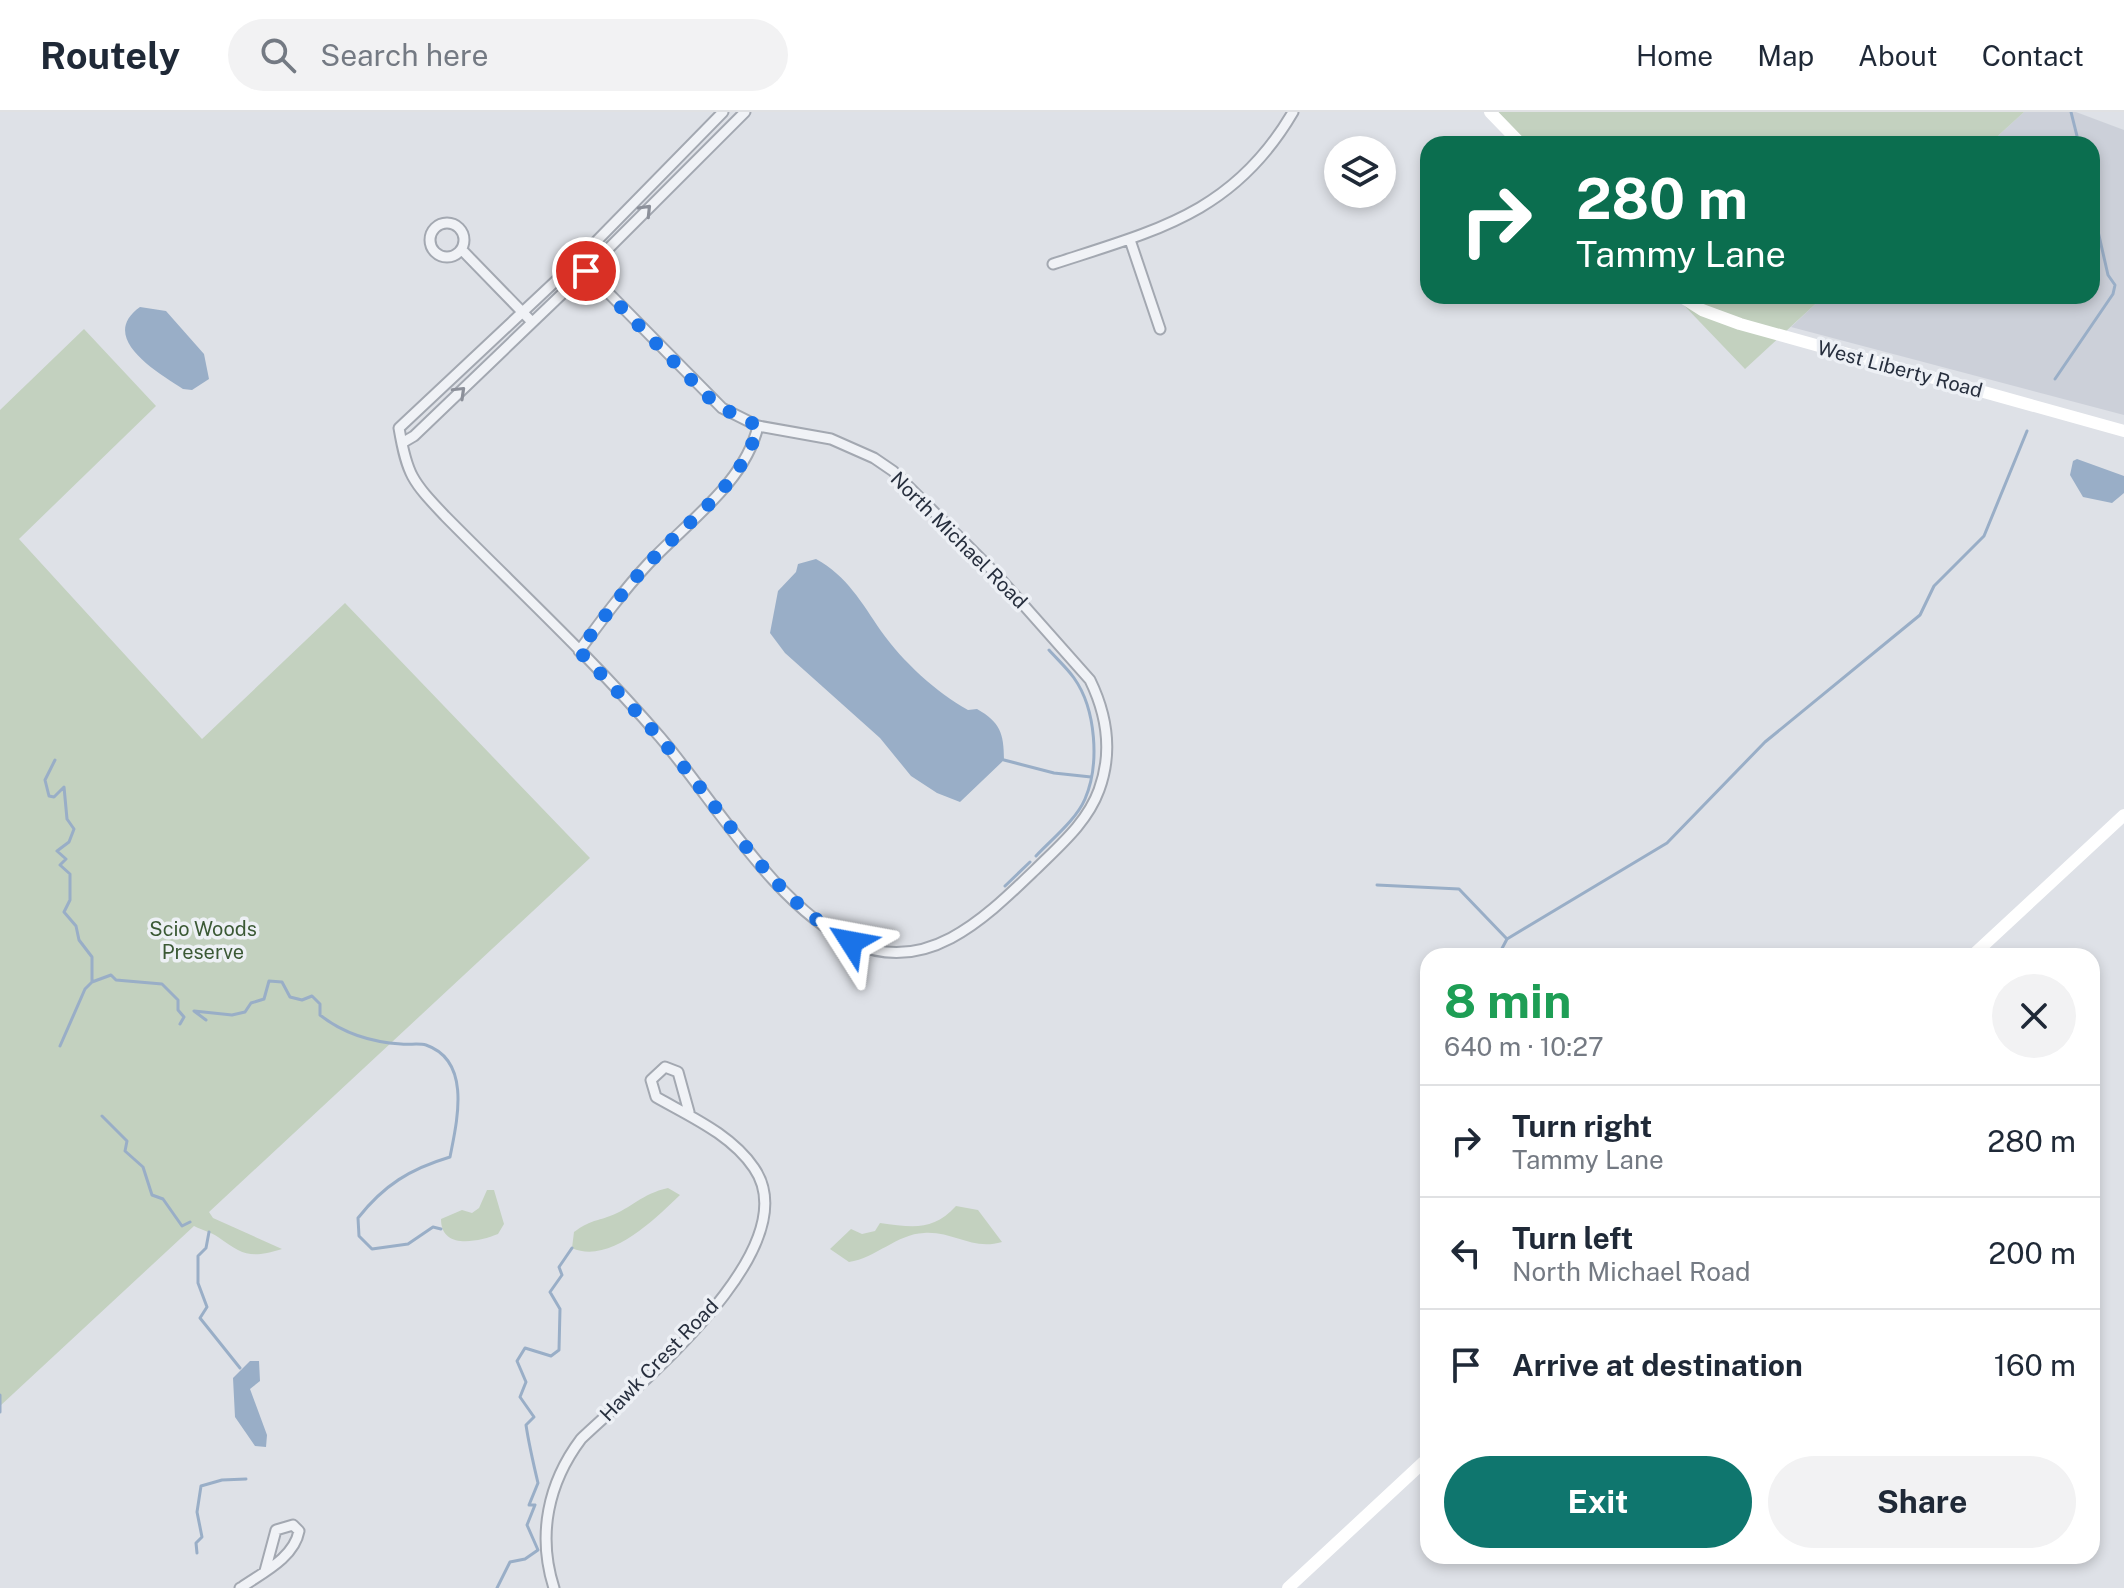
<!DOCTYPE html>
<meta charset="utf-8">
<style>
:root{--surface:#fff;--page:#f2f2f3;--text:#1f2937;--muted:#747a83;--line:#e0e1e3;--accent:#0f766e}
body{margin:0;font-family:"Public Sans",sans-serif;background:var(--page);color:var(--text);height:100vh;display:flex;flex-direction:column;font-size:30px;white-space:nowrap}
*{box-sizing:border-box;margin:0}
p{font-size:26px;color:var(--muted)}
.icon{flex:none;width:44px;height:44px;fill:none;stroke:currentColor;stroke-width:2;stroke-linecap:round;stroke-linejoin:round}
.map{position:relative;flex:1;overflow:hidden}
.sheet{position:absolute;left:1420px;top:836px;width:680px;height:616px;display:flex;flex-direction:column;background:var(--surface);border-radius:24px;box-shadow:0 4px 12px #0003}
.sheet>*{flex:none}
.top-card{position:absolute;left:1420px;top:24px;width:680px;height:168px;border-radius:24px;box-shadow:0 4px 12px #0003;background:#0b6e4f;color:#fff;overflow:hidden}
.buttons{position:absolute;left:1324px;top:24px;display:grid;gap:16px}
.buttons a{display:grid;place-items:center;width:72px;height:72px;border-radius:50%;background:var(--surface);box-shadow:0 4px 12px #0003;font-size:40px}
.pin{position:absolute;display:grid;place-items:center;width:68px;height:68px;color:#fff;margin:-34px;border:4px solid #fff;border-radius:50%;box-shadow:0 2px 8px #0007}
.me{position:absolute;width:88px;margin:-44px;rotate:304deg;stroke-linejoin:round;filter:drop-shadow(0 0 6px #0008)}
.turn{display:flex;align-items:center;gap:28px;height:168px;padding:0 24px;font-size:36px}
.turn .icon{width:104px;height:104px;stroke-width:2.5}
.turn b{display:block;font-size:56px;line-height:68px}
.round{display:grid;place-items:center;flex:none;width:84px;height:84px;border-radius:42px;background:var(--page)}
.headline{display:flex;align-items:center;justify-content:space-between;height:136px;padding:0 24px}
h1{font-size:48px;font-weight:700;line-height:60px;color:#1e9e55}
.action{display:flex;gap:16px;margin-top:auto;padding:16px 24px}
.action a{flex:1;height:92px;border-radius:48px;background:var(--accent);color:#fff;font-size:32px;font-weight:700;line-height:92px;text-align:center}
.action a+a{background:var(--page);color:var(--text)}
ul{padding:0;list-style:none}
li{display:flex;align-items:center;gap:24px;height:112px;padding:0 24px;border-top:2px solid var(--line)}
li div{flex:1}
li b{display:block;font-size:30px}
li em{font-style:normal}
header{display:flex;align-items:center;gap:48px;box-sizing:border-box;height:112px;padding:0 40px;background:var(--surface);border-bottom:2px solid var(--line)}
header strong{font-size:38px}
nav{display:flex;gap:44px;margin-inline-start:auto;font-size:28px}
.search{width:560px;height:72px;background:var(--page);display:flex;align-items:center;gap:20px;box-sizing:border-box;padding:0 28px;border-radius:44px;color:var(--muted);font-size:30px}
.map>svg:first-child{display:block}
.built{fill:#ccd0d9}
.green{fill:#c3d1bf}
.water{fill:#99aec7}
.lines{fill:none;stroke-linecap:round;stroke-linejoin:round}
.stream{stroke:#99aec7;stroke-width:3}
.street-casing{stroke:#a3a8b1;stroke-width:13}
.street{stroke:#f0f2f6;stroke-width:9}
.secondary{stroke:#fff;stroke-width:12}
.oneway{stroke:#8c909a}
.route{stroke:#1a73e8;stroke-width:14;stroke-dasharray:0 25.2}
.labels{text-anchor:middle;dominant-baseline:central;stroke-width:7;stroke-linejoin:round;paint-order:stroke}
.street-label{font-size:20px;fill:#272f3e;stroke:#edf0f5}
.park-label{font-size:20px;fill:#3b5935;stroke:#edf0f5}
</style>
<header>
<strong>Routely</strong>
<div class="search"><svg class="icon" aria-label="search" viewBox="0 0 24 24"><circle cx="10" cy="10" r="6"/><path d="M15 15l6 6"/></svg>Search here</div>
<nav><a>Home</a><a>Map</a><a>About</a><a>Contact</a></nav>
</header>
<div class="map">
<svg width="2124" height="1476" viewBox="0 0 2124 1476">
<rect width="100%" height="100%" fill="#dee1e7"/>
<path class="built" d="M2024,0H2076L2124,18V303L1791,215L1824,184H2092V32H1989Z"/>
<path class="green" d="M1498,0H2024L1989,32H1529Z
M1675,184H1824L1745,257Z
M84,217L156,294L19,427L202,627L345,491L590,746L209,1100L213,1106L282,1137C250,1147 243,1143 218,1125C211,1120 202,1118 194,1114L0,1294V298Z
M668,1076L680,1083C655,1107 609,1153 572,1136L574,1120C591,1108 594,1110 610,1104C632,1096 641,1082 668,1076Z
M487,1078H494L504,1112L498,1122C478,1130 441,1138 441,1107L462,1098L472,1101L479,1096Z
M956,1094L978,1098L1002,1130C972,1139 954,1119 924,1121C897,1122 876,1146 849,1150L830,1137L851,1117L862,1122L875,1119L880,1111C912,1115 932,1120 956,1094Z"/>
<path class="water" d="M140,195L166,199L204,242L209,267L192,278L183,277C155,259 98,225 140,195Z
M2077,347L2124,364V381L2112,391L2083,385L2070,363L2073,349Z
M816,447C847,464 862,491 881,519C903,550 936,580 968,598L977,597C1000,610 1004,621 1004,648L960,690L937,681L911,664L880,626L785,541L770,521L778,479L796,460L798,452Z
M250,1249H259L260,1269L250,1277L267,1323L266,1335L255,1334L235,1305L233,1266Z"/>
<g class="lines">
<path class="stream" d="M2071,0L2079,32
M2055,267L2113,182L2115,173L2108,163L2092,93
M55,648L45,668L49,684L54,685L64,675L67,707L74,717L69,730L57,739L66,747L60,753L70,762V788L64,800L76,814L79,828L92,845V870
M1004,648L1054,661L1091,665
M1036,744C1052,727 1076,708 1085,687C1100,652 1096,597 1074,566C1067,556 1057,547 1049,538
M1377,773L1459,777L1507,827L1667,731L1765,630L1920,503L1934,474L1984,424L2027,319
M1005,774L1030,750
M1498,844L1507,827
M206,908L194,899L232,903L245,900L251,891L264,887L269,869L282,870L290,885L302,888L312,884L320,892V903C344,922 371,930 401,932C409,933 419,931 426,933C472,949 457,1009 450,1045C410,1057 384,1073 358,1106L359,1124L372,1137L408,1132L433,1115L441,1117
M60,934L85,877L92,870L111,863L116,868L162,872L178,888V898L184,905L180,912
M102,1004L127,1029L125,1039L143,1055L152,1083L163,1087L182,1114L190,1110
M209,1120L206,1136L198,1144V1171L207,1195L200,1206L240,1256
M0,1283V1300
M197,1441L196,1431L202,1425L197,1400L201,1374L222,1368L246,1367
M497,1476L510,1450L525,1447L538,1438L527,1413L535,1393H529L538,1371C533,1350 529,1333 526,1313L534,1305L520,1285L526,1270L517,1249L525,1236L551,1244L559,1238L560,1197L550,1180L562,1163L559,1155L572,1136"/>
<defs>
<path id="street" d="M430 128a17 17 0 1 1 34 0a17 17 0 1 1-34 0Z
M1130,128L1160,217
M463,139L532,210
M577,149L722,296L758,314L831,327L874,346L893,359L996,462L1090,568C1107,603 1113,640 1099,678C1087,711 1059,734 1035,758C985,806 927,864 853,831C776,796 713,687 660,625C593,547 517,477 445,404C412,369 407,363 399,316L577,149L723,0
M1053,152C1157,118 1234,101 1293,0
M402,331L414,324L586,159L745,0
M579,539C601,509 623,479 648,452C686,411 745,371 758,314
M240,1476L242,1475C262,1461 294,1446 299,1419L293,1413L276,1418L265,1459
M554,1476C537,1423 548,1371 581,1327C633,1277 810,1137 754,1056C731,1022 689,1004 656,985L651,968L665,955L678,960L689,1000"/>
</defs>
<use href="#street" class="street-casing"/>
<use href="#street" class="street"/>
<path class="secondary" d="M1490,0L1521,32
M1680,184L1702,198L1740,212L2124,319
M1972,844L2124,703
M1288,1476L1428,1346"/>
</g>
<defs><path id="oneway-chevron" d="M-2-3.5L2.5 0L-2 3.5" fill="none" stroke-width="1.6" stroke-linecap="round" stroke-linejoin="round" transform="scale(2)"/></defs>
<g class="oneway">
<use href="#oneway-chevron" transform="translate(646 98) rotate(-46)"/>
<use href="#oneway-chevron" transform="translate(460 280) rotate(-44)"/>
</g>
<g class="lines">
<path class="route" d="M586,159L707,284L722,296L758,314C744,372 686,410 648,452C623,479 601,509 579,539C616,578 653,616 686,658C736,719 780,792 851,830"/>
</g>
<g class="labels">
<g class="street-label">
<text transform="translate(1900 257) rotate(15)">West Liberty Road</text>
<text transform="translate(959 428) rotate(45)">North Michael Road</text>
<text transform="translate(659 1248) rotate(-46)">Hawk Crest Road</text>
</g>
<g class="park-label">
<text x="203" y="817">Scio Woods<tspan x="203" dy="23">Preserve</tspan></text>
</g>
</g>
</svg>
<div class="buttons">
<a><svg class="icon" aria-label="layers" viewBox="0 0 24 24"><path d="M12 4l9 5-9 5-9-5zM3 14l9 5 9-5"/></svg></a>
</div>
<div class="pin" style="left:586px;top:159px;background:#d93025"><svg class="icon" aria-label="arrive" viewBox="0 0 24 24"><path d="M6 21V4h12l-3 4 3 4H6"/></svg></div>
<svg class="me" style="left:851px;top:830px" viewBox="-20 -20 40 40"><path d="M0-17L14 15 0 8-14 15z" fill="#1a73e8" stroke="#fff" stroke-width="4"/></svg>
<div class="top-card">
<div class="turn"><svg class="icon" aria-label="right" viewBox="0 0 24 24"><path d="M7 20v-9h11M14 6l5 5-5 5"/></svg><div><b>280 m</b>Tammy Lane</div></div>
</div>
<section class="sheet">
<div class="headline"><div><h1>8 min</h1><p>640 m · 10:27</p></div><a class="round"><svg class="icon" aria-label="close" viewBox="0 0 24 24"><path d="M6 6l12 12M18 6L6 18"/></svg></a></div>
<ul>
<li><svg class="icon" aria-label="right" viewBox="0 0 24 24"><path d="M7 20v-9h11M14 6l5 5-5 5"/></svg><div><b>Turn right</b><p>Tammy Lane</p></div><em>280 m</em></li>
<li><svg class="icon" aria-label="left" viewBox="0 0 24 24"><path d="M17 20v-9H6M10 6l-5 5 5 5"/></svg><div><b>Turn left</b><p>North Michael Road</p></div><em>200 m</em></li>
<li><svg class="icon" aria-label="arrive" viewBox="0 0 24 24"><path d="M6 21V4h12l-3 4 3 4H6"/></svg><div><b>Arrive at destination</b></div><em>160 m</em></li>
</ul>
<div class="action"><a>Exit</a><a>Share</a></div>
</section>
</div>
